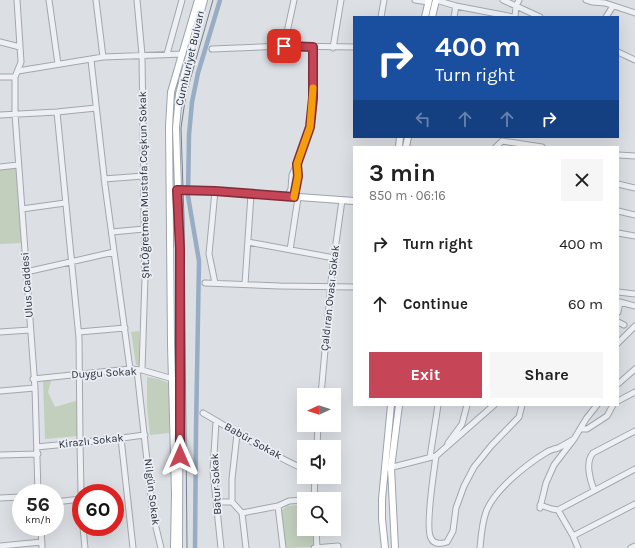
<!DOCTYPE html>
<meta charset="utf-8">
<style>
:root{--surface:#fff;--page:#f6f6f6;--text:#222;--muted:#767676;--accent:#c64557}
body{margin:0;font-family:Karla,sans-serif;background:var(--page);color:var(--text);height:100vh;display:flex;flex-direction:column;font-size:15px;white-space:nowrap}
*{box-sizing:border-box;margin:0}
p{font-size:13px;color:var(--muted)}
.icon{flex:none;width:22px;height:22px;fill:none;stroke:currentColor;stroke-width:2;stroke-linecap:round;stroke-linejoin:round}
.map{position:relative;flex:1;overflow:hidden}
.side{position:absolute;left:353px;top:146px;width:266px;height:260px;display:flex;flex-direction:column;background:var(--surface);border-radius:0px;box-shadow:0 4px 16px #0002}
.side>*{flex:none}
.banner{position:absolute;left:353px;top:16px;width:266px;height:122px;border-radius:0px;box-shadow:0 4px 16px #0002;background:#1a4fa0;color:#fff;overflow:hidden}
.needle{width:26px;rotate:266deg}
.buttons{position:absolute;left:297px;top:388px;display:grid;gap:8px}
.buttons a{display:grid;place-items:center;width:44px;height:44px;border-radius:0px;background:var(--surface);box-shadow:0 4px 16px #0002;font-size:20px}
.speed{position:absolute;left:12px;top:484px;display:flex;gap:8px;font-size:20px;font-weight:700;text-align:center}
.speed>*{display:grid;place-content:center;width:52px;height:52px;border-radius:50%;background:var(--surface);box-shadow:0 4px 16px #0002;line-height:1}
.speed small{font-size:10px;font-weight:400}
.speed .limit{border:6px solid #d22;background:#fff;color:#111}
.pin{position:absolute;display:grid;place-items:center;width:34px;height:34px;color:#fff;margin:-17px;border-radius:8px;box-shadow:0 2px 6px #0006}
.me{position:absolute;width:44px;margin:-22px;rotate:0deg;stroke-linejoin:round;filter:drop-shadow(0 0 3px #0008)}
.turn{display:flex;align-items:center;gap:14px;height:84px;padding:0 16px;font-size:18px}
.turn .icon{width:52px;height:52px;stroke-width:2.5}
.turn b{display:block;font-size:28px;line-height:34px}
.lanes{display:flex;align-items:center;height:38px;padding:0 16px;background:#0003;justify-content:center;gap:20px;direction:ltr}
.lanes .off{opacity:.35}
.round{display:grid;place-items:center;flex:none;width:42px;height:42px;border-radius:0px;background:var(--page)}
.overview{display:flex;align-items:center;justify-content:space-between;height:68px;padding:0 16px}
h1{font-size:24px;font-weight:700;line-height:30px}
.action{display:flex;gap:8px;margin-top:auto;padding:8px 16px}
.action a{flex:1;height:46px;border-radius:0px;background:var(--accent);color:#fff;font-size:16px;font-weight:700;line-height:46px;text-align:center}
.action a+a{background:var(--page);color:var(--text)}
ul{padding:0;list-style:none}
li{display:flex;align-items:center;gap:12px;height:60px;padding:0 16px}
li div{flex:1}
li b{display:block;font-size:15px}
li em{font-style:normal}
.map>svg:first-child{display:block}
.green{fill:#c2cfbd}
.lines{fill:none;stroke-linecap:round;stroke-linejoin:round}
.canal{stroke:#98adc4;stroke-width:4.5}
.minor-casing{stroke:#a2a7af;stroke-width:7}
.major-casing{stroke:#9ca4b0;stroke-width:8}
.minor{stroke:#eef0f4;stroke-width:5}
.major{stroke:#fff;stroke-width:6}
.tram{stroke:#767f8e;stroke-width:1}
.route-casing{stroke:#812d39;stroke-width:10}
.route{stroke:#c64557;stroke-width:7}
.slow{stroke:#f59e0b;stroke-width:7}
.labels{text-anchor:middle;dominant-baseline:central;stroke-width:3.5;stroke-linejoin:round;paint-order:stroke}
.street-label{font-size:11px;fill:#272e3b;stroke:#ebeef3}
</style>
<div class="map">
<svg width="635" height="548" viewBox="0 0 635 548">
<rect width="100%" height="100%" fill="#dce0e5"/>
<path class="green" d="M16,168L22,243L0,244V169Z
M139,331L140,365H136L131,332Z
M147,377L158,379L169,383V433L150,435L147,406Z
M43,381H51L48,392L55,407L79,400L77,436L45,439Z
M304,504V529H312L314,547L285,548L281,511L287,506Z"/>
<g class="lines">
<path class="canal" d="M195,548L196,430L199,261L188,196L189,135L192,102L198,73L220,0"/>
<defs>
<path id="minor" d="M17,0L21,62L15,77V114L35,388L38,493
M49,0L58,64
M96,0L103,57
M137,0L142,55L145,277L142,370
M415,0L428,2
M436,0L456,6L513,17
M503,0L540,17
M586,0L592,2L605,3L635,13
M381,17L384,0
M454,17L456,6
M515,17L516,6L519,0
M606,17L613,6
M0,42L20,47
M284,46L294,0
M333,48L341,0
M212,49L284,46L354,47
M618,52L635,60
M167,54L182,0
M91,60L105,185L130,369
M18,71L103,57L183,54
M0,77H15
M57,112L79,338L80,442L81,493
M0,115L57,112L96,108
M496,147L502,141L542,147
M618,155L635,156
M297,164L310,127L313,98V47
M0,167L18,165
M104,179L143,176
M618,184L635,188
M287,197L291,189L292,175L297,164L298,176L294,197
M22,209L65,203
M618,211L635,215
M112,232L144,229
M618,233L635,236
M248,242L334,258
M290,250L298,198
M26,272L114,252
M205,283L280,286L354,287
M215,283L209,254L215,191
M245,284L251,194
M618,292L635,294
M618,312L620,302L635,306
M618,322L624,325
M0,332L30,330
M79,332L125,328
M618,343L635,326
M137,370L153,515L161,548
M33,379L130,369L142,370L173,379
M618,384L635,369
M0,391L35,388
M321,395L332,272L342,200
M618,401L635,392
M203,413C236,432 269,454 304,469
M216,421L213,471L221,548
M580,429H587L607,416L613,405
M237,434L232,479V502L242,513L246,548
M121,438L133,548
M448,443L462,424L467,405
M37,447C73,443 109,440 145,435
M317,447L318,425
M0,455L38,454
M436,456L494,405
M430,457L438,405
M389,468L436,456C434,470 425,529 431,538C434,545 441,544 447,542L453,531L456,508L464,486L474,467L491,446L519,417L522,405
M594,490C590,480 585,462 593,453L635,431
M0,498L21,497
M314,499L315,477
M55,502L81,499
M216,502H232
M540,505L552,509L558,510
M278,506L283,548
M540,508L546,483L554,465L574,439L586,419L597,405
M242,513L278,506L289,501L304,500
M41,527L42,548
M83,527L85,548
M316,529L317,548
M573,536L558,510L635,469
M0,546L42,542
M314,548L338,546V548
M480,548C481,536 482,523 486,512C494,490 527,464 547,452C550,450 554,449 558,448C564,445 569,442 574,439
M578,548L573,536L635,504
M631,548L635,546"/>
<path id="major" d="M425,17L429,0
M432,17L436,0
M399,147L400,137
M406,147L408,137
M174,190L215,191L354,201
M174,548L175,494L171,344L169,127L171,92L198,0
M179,548L180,249L176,128L179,94L204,0
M385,548L382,519V499L391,405
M395,548L391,468L399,405"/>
</defs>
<use href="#minor" class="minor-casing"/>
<use href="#major" class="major-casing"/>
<use href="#minor" class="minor"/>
<use href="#major" class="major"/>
<path class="tram" d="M187,548L184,218L181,128L186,94L213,0"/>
</g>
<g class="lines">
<defs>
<path id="route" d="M180,456V249L177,190L215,191L294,197L298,176L297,164L310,127L313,98V47L284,46"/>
</defs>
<use href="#route" class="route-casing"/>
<use href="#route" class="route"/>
<path class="slow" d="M294,197L298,176L297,164L310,127L313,88"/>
</g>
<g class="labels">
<g class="street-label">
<text transform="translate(190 58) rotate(-77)">Cumhuriyet Bulvarı</text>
<text transform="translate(144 185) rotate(-91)">Şht.Öğretmen Mustafa Coşkun Sokak</text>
<text transform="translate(27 285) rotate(-94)">Ulus Caddesi</text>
<text transform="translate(330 298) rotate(-84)">Çaldıran Ovası Sokak</text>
<text transform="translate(104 373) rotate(-3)">Duygu Sokak</text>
<text transform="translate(91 441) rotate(-6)">Kirazlı Sokak</text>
<text transform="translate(253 441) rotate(29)">Babür Sokak</text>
<text transform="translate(216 484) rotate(-93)">Batur Sokak</text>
<text transform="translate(152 492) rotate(83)">Nilgün Sokak</text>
</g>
</g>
</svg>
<div class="buttons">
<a><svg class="needle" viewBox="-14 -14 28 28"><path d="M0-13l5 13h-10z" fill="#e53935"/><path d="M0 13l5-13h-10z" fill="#767676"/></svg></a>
<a><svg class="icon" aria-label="sound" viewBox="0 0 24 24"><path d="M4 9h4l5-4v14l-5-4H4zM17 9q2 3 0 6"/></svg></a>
<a><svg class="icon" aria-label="search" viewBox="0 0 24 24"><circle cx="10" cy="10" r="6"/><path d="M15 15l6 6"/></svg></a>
</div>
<div class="speed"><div>56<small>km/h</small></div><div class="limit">60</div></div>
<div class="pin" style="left:284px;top:46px;background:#d93025"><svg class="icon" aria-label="arrive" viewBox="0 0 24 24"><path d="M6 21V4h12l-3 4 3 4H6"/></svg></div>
<svg class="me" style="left:180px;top:456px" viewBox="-20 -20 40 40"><path d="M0-17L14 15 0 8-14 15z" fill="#c64557" stroke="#fff" stroke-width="4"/></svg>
<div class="banner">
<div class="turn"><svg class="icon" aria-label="right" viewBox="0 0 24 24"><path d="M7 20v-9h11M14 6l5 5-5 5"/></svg><div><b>400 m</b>Turn right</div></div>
<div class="lanes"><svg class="icon off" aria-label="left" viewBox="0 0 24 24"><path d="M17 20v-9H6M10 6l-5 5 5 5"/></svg><svg class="icon off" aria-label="ahead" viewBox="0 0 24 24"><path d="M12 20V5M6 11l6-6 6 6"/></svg><svg class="icon off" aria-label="ahead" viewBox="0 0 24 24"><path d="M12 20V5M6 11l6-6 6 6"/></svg><svg class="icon" aria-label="right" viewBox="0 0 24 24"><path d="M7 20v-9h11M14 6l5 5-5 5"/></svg></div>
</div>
<section class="side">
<div class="overview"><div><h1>3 min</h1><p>850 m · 06:16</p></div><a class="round"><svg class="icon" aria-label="close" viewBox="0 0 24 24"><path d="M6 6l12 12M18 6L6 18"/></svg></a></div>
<ul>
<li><svg class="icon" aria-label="right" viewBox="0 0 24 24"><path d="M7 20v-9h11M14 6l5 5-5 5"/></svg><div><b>Turn right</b></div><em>400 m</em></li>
<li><svg class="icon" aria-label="ahead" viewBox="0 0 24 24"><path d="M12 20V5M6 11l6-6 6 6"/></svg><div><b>Continue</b></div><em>60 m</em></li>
</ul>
<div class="action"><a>Exit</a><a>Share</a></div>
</section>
</div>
